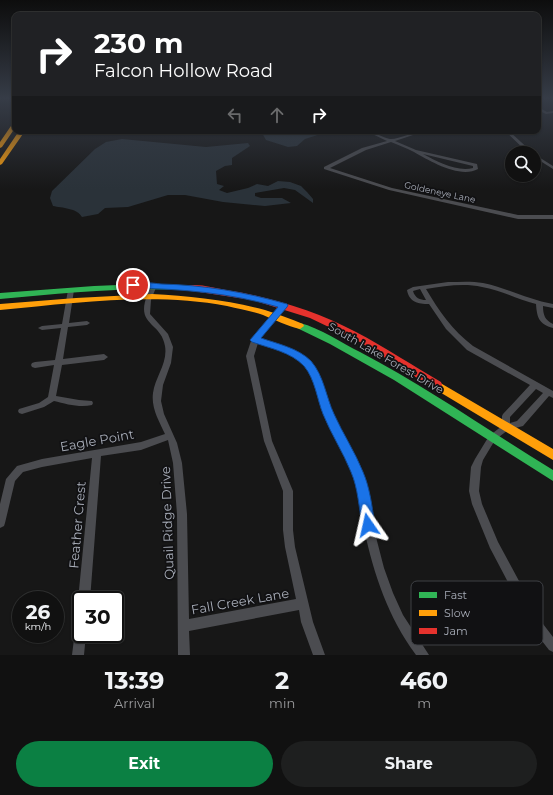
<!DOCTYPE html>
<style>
:root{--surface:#111;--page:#1e1f1f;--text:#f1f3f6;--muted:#9c9d9f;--line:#303131;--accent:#0b8043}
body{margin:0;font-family:Montserrat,sans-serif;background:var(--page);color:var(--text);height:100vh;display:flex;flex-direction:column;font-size:15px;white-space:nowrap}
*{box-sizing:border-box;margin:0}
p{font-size:13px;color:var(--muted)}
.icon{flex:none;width:22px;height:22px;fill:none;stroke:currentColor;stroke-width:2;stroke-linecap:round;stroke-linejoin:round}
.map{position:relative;height:655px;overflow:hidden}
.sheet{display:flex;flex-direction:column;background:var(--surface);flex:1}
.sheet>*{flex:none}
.guide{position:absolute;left:12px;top:12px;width:529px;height:122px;border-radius:8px;box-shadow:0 1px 3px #0004,0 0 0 1px var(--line);background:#202124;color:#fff;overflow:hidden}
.buttons{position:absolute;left:505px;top:146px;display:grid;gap:8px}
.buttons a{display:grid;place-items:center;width:36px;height:36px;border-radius:50%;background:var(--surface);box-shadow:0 1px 3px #0004,0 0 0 1px var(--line);font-size:20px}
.speed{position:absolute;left:12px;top:591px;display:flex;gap:8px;font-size:20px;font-weight:700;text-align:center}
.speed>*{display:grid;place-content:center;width:52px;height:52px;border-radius:50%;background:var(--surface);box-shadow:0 1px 3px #0004,0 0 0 1px var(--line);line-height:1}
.speed small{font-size:10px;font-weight:400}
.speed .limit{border:2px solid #111;border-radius:6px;background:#fff;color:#111}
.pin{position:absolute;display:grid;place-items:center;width:34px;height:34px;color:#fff;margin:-17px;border:2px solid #fff;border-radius:50%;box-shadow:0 1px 4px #0007}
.me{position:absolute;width:44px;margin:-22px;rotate:349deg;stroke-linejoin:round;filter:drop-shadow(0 0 3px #0008)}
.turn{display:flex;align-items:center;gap:14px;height:84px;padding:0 16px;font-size:18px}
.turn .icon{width:52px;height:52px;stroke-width:2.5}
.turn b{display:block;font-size:28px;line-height:34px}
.lanes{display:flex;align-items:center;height:38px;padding:0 16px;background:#0003;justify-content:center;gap:20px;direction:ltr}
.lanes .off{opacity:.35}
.eta{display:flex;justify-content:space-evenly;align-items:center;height:68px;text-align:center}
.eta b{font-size:24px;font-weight:700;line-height:28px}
.button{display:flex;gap:8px;margin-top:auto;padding:8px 16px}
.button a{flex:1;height:46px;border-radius:24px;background:var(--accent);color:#fff;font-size:16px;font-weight:700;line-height:46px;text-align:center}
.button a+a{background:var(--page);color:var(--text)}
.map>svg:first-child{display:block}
.water{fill:#2a3239}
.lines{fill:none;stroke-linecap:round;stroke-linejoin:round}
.street{fill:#4b4c50;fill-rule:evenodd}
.fast{fill:#30b455;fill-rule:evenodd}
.slow{fill:#ff9f0a;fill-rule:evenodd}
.jam{fill:#e5322d;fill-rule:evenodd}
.route{fill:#1a73e8;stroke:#114b97}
.labels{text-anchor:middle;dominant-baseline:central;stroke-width:3.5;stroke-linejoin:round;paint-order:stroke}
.far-street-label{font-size:9px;fill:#a8adb8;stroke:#111113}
.street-label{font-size:11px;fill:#a8adb8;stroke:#111113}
.near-street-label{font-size:13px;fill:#a8adb8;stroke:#111113}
.key{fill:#111113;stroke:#3e4045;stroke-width:1}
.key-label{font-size:11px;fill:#a8adb8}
</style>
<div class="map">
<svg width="553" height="655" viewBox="0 0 553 655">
<rect width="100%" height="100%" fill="#171717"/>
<path class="water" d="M272,131H330L305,139L297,146L288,147L266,140L262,133Z
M122,139L206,147L248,143L250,146L232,158V165L225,166L216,171L217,184L224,186L219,190L227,193L248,188L257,184L268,186L278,181L290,182L301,186L307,192L313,199V203L295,190L284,188L255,193V196L261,198H282L291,203L265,206L223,202L185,195H168L128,207L105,208L98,214L82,217C77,208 62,208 53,206L50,198L52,191L95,149L106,142Z"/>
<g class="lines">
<path class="street" d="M538,107L547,112L553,111V113L546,114L538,110Z
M42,131H80L78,132L58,134Z
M366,131C375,131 382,138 390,139C397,140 415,131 425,131L395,141L416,150L477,164L478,169C460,179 430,161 414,152C407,148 398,145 391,142L366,150L330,168L392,188L518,215H553V219H518L389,190L324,169V167L362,148L387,141ZM423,154L473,166V168C457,172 438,162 423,154Z
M505,131H509L533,153H528Z
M534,154L553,166V169L534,157Z
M448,282C460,282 472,281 483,283C507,288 529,300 553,304V308L543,306C543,315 545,320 553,324V328C539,324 537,318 536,304C518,300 501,290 482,287C464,283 445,286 426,289C439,311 452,330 473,346L553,391V398L549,396L523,426L508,430L495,440L483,460L481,467L479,491L482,504L498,542L540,620L553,637V652L549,650L532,628L490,548L472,504L469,491L471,467L475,459L489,436L502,426V416L503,414L530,385L467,350L446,329L429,304C418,304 409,302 407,290L413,287ZM420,289L426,300C420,300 415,298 413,291ZM536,389L543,393L517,421L510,423V417Z
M154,283L157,285L151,300L150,314L168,334L173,347L171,363L163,385L161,401L164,414L177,443L182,463L187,514L189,619L296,599L285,547L283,530V491L264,441L246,356L252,338L282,304L284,303L287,305L260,339L285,346L298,352L310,361L319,375L333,416L355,458L366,484L377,541L384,568L393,593L403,615L429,655H416C388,617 374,575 364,529C361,515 361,501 357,487C350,461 334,440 325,415C318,398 317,378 304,365C292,352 274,348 258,343L254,356L272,441L293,491V530L295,547L313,622L325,655H313L301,622L299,610L189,631L190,655H178L177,514L173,463L168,440L141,450L101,456L90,600H81V604L78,600L92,458L42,467L23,472L15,481L5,523L4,526L0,528V504L6,479L17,466L42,459L141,442L165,434C159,421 151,408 153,393C155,377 168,363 165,346C161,321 134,326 148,293C149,289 150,285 154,283Z
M71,288L74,290L69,323L87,321L90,323L87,325L68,327L63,359L104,354L108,357L104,360L62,365L56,396L79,400L92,401L93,403L92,405C80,408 66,404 54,401L44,407L22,414L19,413L18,411L19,409L39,403L48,397L54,365L35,368L32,367L31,365L32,363L35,362L55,360L61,328L42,330L38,328L42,326L62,324L68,290Z
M81,625V634H86L84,655H72L75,631L77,627Z"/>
<path class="fast" d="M142,284L189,286L193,288L189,290C126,287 63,293 0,299V293L94,286Z
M300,323C320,328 342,343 360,352C427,387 489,431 553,470V481L394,380L330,344L297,328L296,326L297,324Z"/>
<path class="slow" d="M15,122V128L2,147L0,148V142L13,123Z
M19,131H25L2,164L0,165V159Z
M152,294C190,296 228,300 265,310C278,314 291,319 303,324L304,326L300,329C287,326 275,320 263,315C252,311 239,309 227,306C153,292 75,303 0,310V304L76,298Z
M437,381L553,449V460L433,388L432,385L433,382Z"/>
<path class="jam" d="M186,286C198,283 214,288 226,290C271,297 316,311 356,332C385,347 413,366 441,382L442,385L441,388H433L360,342L310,318L252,300L186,290L185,288Z"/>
</g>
<linearGradient id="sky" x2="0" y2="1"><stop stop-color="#0d0d0d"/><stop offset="0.52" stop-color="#363c47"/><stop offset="1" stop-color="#363c47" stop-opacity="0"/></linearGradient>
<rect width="553" height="189" fill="url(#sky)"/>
<path class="route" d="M130,283C140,281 151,283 161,284C204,285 245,292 287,304L288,305L287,307L261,338C278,344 298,348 311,361C324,376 326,397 334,414C343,434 355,452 363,472C370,488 372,507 375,525L373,530L368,531L364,530L362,525C359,508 358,488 351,472C343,452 331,434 323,414C317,399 315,379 304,366C291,352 269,348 252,342L250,340L278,307C230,293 183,289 133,288L129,285Z"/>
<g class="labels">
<g class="far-street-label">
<text transform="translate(440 192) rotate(12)">Goldeneye Lane</text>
</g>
<g class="street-label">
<text transform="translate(386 358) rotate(30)">South Lake Forest Drive</text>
</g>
<g class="near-street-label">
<text transform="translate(97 440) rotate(-10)">Eagle Point</text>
<text transform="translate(167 523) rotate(-92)">Quail Ridge Drive</text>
<text transform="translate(77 525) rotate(-85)">Feather Crest</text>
<text transform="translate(240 601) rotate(-10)">Fall Creek Lane</text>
</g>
</g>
<rect x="411" y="581" width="132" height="64" rx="6" class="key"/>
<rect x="419" y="592" width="18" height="6" fill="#30b455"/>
<rect x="419" y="610" width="18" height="6" fill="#ff9f0a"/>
<rect x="419" y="628" width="18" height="6" fill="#e5322d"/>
<g class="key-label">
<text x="444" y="599">Fast</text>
<text x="444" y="617">Slow</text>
<text x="444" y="635">Jam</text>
</g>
</svg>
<div class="buttons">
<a><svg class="icon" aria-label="search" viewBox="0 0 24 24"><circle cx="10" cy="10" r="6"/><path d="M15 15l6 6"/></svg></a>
</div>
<div class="speed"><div>26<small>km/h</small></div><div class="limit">30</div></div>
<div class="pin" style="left:133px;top:285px;background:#d93025"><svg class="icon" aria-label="arrive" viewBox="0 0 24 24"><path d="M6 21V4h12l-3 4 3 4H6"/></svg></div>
<svg class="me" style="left:368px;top:525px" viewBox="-20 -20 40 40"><path d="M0-17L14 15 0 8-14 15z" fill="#1a73e8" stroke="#fff" stroke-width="4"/></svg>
<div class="guide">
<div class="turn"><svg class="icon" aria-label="right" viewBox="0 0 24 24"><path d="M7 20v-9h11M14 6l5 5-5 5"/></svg><div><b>230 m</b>Falcon Hollow Road</div></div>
<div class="lanes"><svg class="icon off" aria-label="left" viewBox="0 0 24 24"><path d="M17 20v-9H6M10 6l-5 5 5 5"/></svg><svg class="icon off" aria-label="ahead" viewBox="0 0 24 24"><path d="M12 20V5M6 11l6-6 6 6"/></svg><svg class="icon" aria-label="right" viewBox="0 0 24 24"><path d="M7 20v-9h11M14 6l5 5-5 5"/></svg></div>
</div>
</div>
<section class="sheet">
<div class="eta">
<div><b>13:39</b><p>Arrival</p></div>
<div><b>2</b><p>min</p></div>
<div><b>460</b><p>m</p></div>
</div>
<div class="button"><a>Exit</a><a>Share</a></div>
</section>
